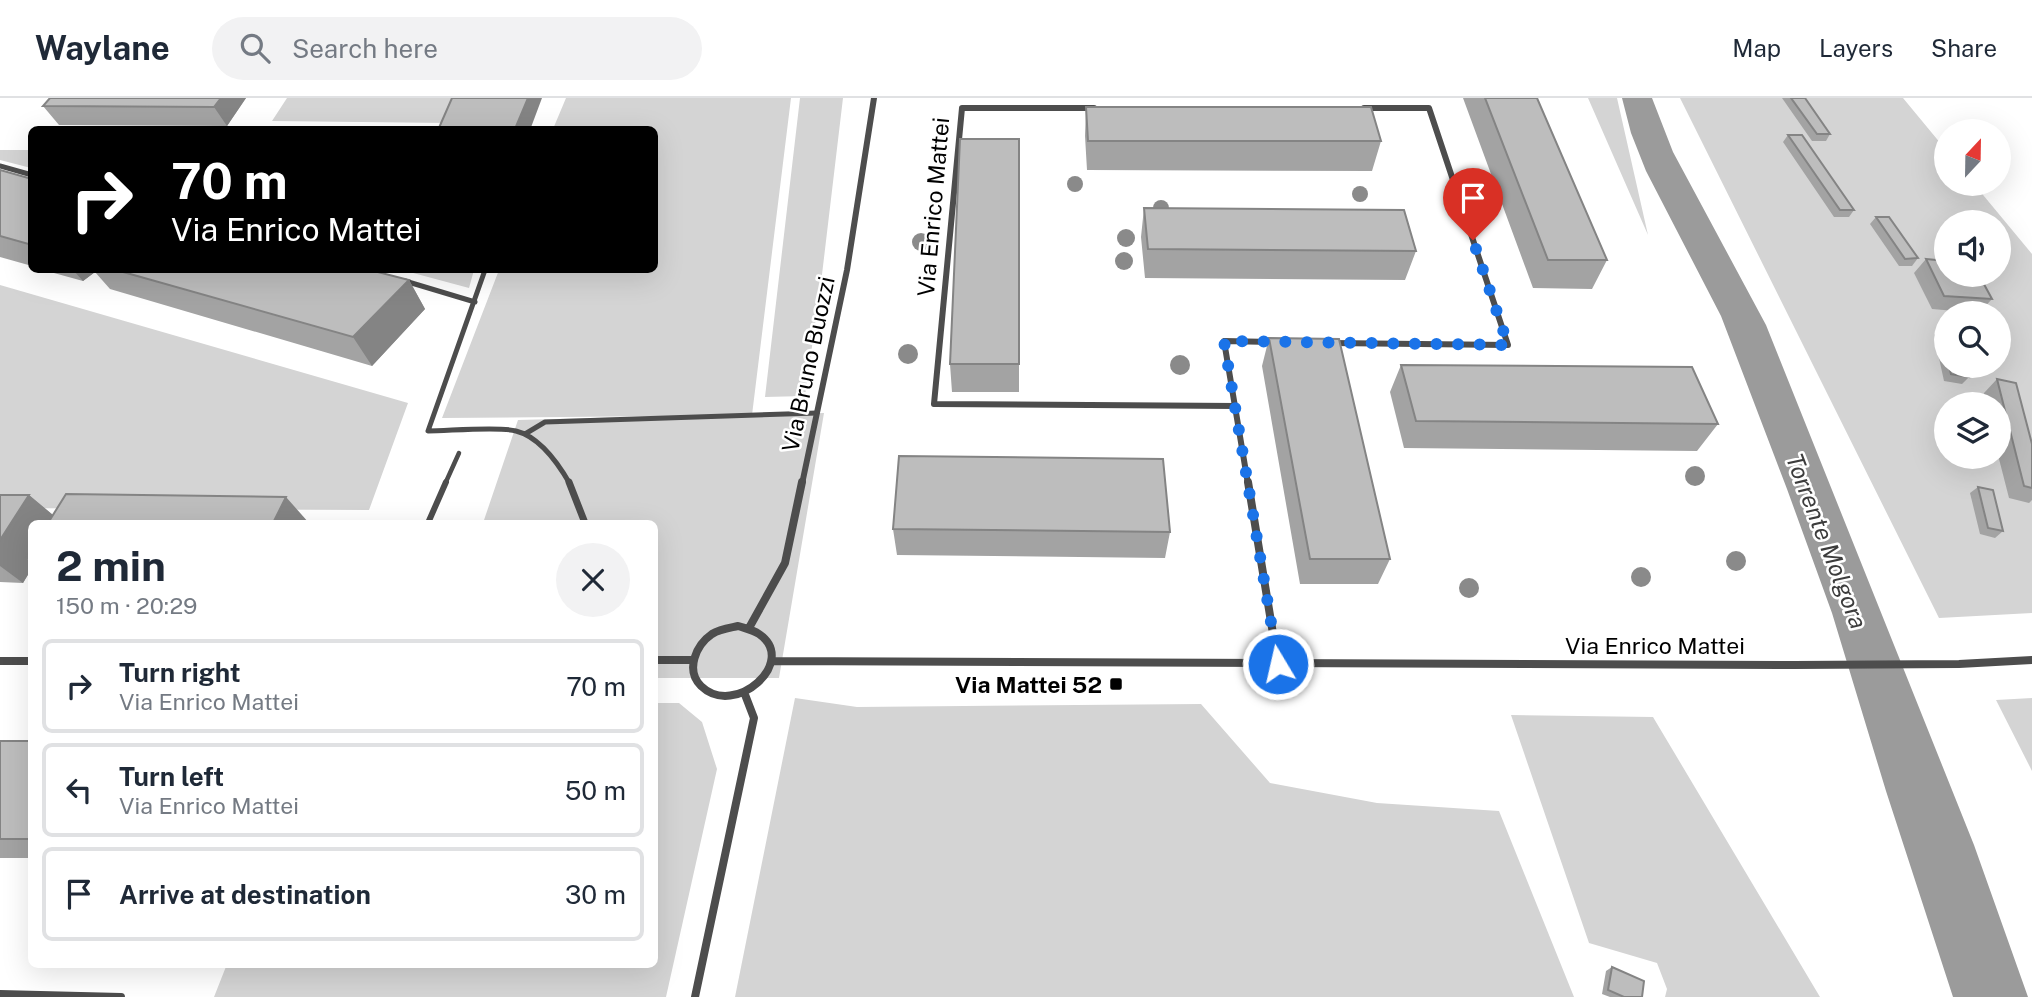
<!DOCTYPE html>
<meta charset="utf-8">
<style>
:root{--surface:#fff;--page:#f2f2f3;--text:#1f2937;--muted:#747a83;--line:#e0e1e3}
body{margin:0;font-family:"Public Sans",sans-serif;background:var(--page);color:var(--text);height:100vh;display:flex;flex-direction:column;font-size:26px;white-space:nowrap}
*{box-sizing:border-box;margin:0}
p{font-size:23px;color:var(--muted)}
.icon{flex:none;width:38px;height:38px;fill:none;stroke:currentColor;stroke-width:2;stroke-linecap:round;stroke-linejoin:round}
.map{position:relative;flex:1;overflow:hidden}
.sheet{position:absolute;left:28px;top:422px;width:630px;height:448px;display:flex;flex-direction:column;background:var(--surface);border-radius:10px;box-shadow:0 7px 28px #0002}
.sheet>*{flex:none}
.top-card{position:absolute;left:28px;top:28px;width:630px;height:147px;border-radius:10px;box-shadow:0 7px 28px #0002;background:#000;color:#fff;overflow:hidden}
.needle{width:46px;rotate:22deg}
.fabs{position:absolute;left:1934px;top:21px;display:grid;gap:14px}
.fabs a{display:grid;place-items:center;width:77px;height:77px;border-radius:50%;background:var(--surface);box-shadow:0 7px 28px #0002;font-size:35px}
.pin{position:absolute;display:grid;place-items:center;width:60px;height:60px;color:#fff;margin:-72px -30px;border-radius:50% 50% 50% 0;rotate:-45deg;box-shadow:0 0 7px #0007}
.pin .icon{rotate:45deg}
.me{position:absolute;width:77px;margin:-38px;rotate:351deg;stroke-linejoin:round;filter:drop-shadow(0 0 5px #0008)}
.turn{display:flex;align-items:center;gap:24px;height:147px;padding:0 28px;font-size:32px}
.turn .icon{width:91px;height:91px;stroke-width:2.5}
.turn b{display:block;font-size:49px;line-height:60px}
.round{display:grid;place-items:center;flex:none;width:74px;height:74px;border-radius:37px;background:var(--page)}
.overview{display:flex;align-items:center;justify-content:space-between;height:119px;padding:0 28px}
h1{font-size:42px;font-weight:700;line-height:52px}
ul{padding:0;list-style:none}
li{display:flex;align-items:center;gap:21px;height:94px;margin:0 14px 10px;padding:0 14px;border:4px solid var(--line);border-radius:10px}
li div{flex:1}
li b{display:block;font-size:26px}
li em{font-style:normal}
header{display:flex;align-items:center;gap:42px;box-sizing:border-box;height:98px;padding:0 35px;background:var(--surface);border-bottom:2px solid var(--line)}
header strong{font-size:33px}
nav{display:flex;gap:38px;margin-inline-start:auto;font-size:24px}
.search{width:490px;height:63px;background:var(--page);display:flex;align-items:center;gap:18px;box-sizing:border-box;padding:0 24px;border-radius:38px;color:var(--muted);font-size:26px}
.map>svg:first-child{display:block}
.green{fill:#d4d4d4;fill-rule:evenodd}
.water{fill:#9b9b9b}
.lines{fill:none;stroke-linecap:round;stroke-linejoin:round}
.service-far1{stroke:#4d4d4d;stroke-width:4.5}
.service{stroke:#4d4d4d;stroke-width:6}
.pedestrian-far1{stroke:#4d4d4d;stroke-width:5}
.pedestrian{stroke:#4d4d4d;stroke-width:7}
.minor-far1{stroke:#4d4d4d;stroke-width:6}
.minor{stroke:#4d4d4d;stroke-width:8}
.tree{fill:#8a8a8a}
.wall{fill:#a3a3a3}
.shaded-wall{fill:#848484}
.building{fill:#bdbdbd;stroke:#848484;stroke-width:2}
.route{stroke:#1a73e8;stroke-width:12;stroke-dasharray:0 21.6}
.poi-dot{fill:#000;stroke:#fff;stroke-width:2.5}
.labels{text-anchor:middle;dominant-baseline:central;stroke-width:5;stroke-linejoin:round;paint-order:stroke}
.street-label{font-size:23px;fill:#000;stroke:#fff}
.poi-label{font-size:23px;font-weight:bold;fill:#000;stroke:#fff;text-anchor:end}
.water-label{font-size:24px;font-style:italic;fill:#3c3c3c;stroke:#fff}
</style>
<header>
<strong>Waylane</strong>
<div class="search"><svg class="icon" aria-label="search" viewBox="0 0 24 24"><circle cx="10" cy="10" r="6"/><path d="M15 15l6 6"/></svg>Search here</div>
<nav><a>Map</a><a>Layers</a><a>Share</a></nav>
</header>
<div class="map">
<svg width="2032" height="899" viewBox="0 0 2032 899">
<rect width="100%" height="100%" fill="#fff"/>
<path class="green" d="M287,0H461L449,25L272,23Z
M566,0H791L752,317L824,315L779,580H655L654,425H483L518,322L671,318L442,320L499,172H654V32L553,31Z
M800,0H843L821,185L805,298L765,299Z
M1588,0H1617L1648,137Z
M1680,0H1903L1946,52V86H1974L2032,156V515L1939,520ZM1946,124H1998V177H1946ZM1946,215H1998V268H1946ZM1946,306H1998V359H1946Z
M0,52H31V70L0,62Z
M402,172H474L469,190Z
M0,187L408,305L369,412L0,410Z
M795,600L857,609L1201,606L1270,685L1377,705L1499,713L1574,899H735Z
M2032,600V673L1996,602Z
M655,605H679L702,624L717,671L666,899H214L227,866H654Z
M1511,617L1653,619L1820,899H1665L1667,891L1657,865L1589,845Z"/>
<path class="water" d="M1622,0H1652L1673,54L1766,227L1974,747L2028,899H1953L1886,693L1832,515L1787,391L1721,218L1646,73L1631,35Z"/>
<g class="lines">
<path class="service-far1" d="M445,386L459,355"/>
<path class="service" d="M428,425L446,384"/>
<path class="pedestrian-far1" d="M0,68L32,77
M485,172L428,333C448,333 500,328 516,333C540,339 558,365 570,386
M405,183L475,204
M525,336L545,324L817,315"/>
<path class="pedestrian" d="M569,384L585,425"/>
<path class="minor-far1" d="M1094,10H962L934,306L1236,308
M1331,245L1508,247L1429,10H1364
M802,386L847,172L874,0
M1248,386L1224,243L1277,244"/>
<path class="minor" d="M1248,384L1278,566
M738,528C744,530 753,532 759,536C799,563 735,621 701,588C685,572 696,547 712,536C720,531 729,530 738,528Z
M749,530L785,465L802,384
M654,562H693
M0,563H32
M772,563L1795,567L1959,566L2032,562
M0,896L121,899
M695,899L754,620L744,594"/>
</g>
<g class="tree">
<circle cx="1075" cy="86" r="8"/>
<circle cx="1360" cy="96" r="8"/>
<circle cx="1161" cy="110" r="8"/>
<circle cx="1126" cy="140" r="9"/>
<circle cx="921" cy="144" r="9"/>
<circle cx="1124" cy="163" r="9"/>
<circle cx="908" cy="256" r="10"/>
<circle cx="1180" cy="267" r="10"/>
<circle cx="1695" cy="378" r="10"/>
<circle cx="1736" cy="463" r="10"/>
<circle cx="1641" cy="479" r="10"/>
<circle cx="1469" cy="490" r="10"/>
</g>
<path class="wall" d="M50,0H246L227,28L59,27L43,8Z
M1463,0H1537L1607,162L1592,191L1533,190Z
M1782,0H1805L1830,36L1826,43H1812Z
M1086,9L1381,43L1372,73L1087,72L1085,38Z
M1788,37L1854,112L1849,119H1834L1783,44Z
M1019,41V294H952L950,266Z
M0,72L32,81V168L0,159Z
M1144,110L1416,153L1405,182L1145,180L1141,139Z
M1876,119L1918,160L1912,168H1899L1870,126Z
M1926,161L1992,201L1979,215L1932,211L1914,175Z
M43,172H370L409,182L425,211L372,268L110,191L95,174L83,183Z
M1941,230L1946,231V268H1966L1969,279L1962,286L1944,283L1934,237Z
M1269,240L1390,461L1378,486H1300L1262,268Z
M1401,267L1718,326L1697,353L1404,350L1390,294Z
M1997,281L2032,346V402L2029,405L2009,400L1998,357V306H1986L1984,295Z
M1978,389L2003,433L1995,440L1980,436L1970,395Z
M0,397H29L53,417L309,425H32V470L23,485L0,484Z
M893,431L1170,434L1165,460L897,457Z
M0,643H32V760H0Z
M1612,869L1642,899H1610L1602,896L1606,873Z"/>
<path class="shaded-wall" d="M221,0H246L227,28L214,9Z
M528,0H542L530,32L515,31Z
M73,172H93L95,174L83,183Z
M409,182L425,211L372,268L353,239Z
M29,397L60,423L59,425H32V460H26L32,465V470L23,485L0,468V442Z
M286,399L309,425H273Z"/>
<path class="building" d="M50,0H221L214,9L43,8Z
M452,0H528L515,31L438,32Z
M1485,0H1537L1607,162H1548Z
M1791,0H1805L1830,36H1817Z
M1086,9H1371L1381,43H1088Z
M1788,37H1802L1854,112H1840Z
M960,41H1019V266H950Z
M0,72L32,81V147L0,138Z
M1144,110L1404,112L1416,153L1148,151Z
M1876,119H1889L1918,160L1905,161Z
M1926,161L1946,163V177H1979L1992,201L1944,198Z
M116,172H370L409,182L353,239Z
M1941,230L1946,231V255Z
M1269,240L1339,241L1390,461H1310Z
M1401,267L1692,269L1718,326L1416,323Z
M1949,268H1966L1969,279L1951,276Z
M1997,281L2016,285L2032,346V390L2024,388Z
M899,358L1163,361L1170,434L893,431Z
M1978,389L1993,392L2003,433L1988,430Z
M66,396L286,399L273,425H48Z
M0,397H29L0,442Z
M32,451V460H26Z
M0,643H32V741H0Z
M1612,869L1644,883L1642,899H1624L1608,892Z"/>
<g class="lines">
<path class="route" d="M1278,566L1224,243L1508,247L1473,142"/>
</g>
<rect class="poi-dot" x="1109" y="579" width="14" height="14" rx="3.5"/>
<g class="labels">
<g class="street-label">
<text transform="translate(933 109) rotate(-85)">Via Enrico Mattei</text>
<text transform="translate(808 266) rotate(-78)">Via Bruno Buozzi</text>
<text x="1655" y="547">Via Enrico Mattei</text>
</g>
<g class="poi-label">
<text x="1102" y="586">Via Mattei 52</text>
</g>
<g class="water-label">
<text transform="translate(1827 443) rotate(69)">Torrente Molgora</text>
</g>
</g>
</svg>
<div class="fabs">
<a><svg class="needle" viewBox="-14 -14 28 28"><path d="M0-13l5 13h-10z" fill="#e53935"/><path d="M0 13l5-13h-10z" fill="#747a83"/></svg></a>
<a><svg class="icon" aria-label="sound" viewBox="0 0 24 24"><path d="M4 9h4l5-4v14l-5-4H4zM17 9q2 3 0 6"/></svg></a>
<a><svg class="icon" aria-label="search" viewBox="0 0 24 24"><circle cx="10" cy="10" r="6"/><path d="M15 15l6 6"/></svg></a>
<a><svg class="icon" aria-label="layers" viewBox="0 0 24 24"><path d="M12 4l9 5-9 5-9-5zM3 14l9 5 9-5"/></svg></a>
</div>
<div class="pin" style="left:1473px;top:142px;background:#d93025"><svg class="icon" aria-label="arrive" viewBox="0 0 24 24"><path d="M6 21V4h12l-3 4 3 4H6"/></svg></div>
<svg class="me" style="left:1278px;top:566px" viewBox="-20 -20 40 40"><circle r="17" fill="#1a73e8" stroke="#fff" stroke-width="3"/><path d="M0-11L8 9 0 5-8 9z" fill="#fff"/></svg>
<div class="top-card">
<div class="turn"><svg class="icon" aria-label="right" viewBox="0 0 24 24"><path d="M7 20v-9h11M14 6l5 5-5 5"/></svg><div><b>70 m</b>Via Enrico Mattei</div></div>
</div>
<section class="sheet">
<div class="overview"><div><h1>2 min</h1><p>150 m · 20:29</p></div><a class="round"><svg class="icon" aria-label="close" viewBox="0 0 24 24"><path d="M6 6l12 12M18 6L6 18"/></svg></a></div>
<ul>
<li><svg class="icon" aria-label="right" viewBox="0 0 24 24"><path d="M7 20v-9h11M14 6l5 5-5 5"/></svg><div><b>Turn right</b><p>Via Enrico Mattei</p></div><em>70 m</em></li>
<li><svg class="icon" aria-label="left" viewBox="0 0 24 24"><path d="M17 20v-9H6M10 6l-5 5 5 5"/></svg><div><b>Turn left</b><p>Via Enrico Mattei</p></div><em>50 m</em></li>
<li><svg class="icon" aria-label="arrive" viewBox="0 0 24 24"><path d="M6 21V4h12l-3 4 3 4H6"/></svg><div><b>Arrive at destination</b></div><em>30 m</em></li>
</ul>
</section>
</div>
